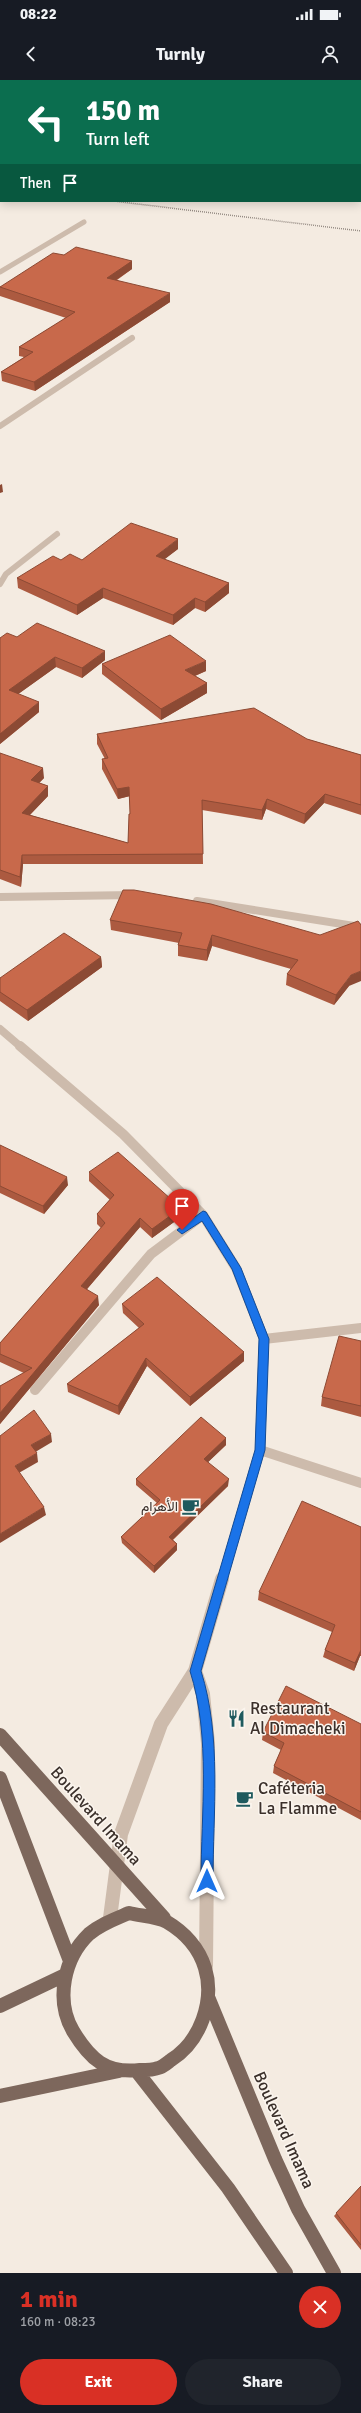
<!DOCTYPE html>
<meta charset="utf-8">
<style>
:root{--surface:#171b24;--page:#20242c;--text:#f1f3f6;--muted:#9ea1a6;--accent:#d93025}
body{margin:0;font-family:Signika,Vazirmatn,sans-serif;background:var(--page);color:var(--text);height:100vh;display:flex;flex-direction:column;font-size:15px;white-space:nowrap}
*{box-sizing:border-box;margin:0}
p{font-size:13px;color:var(--muted)}
.icon{flex:none;width:22px;height:22px;fill:none;stroke:currentColor;stroke-width:2;stroke-linecap:round;stroke-linejoin:round}
.map{position:relative;height:2193px;overflow:hidden}
.sheet{display:flex;flex-direction:column;background:var(--surface);flex:1}
.sheet>*{flex:none}
.guide{position:absolute;left:0px;top:0px;width:361px;height:122px;box-shadow:0 2px 10px #0003;background:#0b6e4f;color:#fff;overflow:hidden}
.pin{position:absolute;display:grid;place-items:center;width:34px;height:34px;color:#fff;margin:-41px -17px;border-radius:50% 50% 50% 0;rotate:-45deg;box-shadow:0 0 4px #0007}
.pin .icon{rotate:45deg}
.me{position:absolute;width:44px;margin:-22px;rotate:0deg;stroke-linejoin:round;filter:drop-shadow(0 0 3px #0008)}
.turn{display:flex;align-items:center;gap:14px;height:84px;padding:0 20px;font-size:18px}
.turn .icon{width:52px;height:52px;stroke-width:2.5}
.turn b{display:block;font-size:28px;line-height:34px}
.then{display:flex;align-items:center;height:38px;padding:0 20px;background:#0003;gap:8px;font-size:15px}
.round{display:grid;place-items:center;flex:none;width:42px;height:42px;border-radius:21px;background:var(--page)}
.headline{display:flex;align-items:center;justify-content:space-between;height:68px;padding:0 20px}
h1{font-size:24px;font-weight:800;line-height:30px;color:var(--accent)}
.action{display:flex;gap:8px;margin-top:auto;padding:8px 20px}
.action a{flex:1;height:46px;border-radius:24px;background:var(--accent);color:#fff;font-size:16px;font-weight:800;line-height:46px;text-align:center}
.action a+a{background:var(--page);color:var(--text)}
.status{display:flex;justify-content:space-between;align-items:center;height:28px;padding:0 20px;background:var(--surface);direction:ltr}
.status svg{height:11px;fill:currentColor}
header{display:flex;justify-content:space-between;align-items:center;height:52px;padding:0 20px;background:var(--surface);font-size:18px;font-weight:800}
.map>svg:first-child{display:block}
.lines{fill:none;stroke-linecap:round;stroke-linejoin:round}
.minor-far4{stroke:#cdbbac;stroke-width:5}
.minor-far3{stroke:#cdbbac;stroke-width:6}
.minor-far2{stroke:#cdbbac;stroke-width:8}
.minor-far1{stroke:#cdbbac;stroke-width:10}
.minor{stroke:#cdbbac;stroke-width:14}
.major{stroke:#7d675c;stroke-width:14}
.rail{stroke:#3b302b;stroke-width:1.5;stroke-dasharray:0.5 1.5;stroke-linecap:butt}
.wall{fill:#ac5a40}
.shaded-wall{fill:#8c4a34}
.building{fill:#c8694b;stroke:#8c4a34}
.route{fill:#1a73e8;stroke:#114b97}
.labels{text-anchor:middle;dominant-baseline:central;stroke-width:3;stroke-linejoin:round;paint-order:stroke}
.poi-label{font-size:14px;fill:#3b302b;stroke:#fbf5ee;text-anchor:end}
.near-poi-label{font-size:17px;fill:#3b302b;stroke:#fbf5ee;text-anchor:start}
.near-street-label{font-size:17px;fill:#3b302b;stroke:#fbf5ee}
</style>
<div class="status"><b>08:22</b><svg viewBox="0 0 49 12"><path d="M0 12V9h3v3zM5 12V6h3v6zM10 12V3h3v9zM15 12V0h3v12zM26 1h20v11H26zM47 4h2v5h-2z"/></svg></div>
<header><svg class="icon" aria-label="back" viewBox="0 0 24 24"><path d="M15 5l-7 7 7 7"/></svg>Turnly<svg class="icon" aria-label="person" viewBox="0 0 24 24"><circle cx="12" cy="8" r="4"/><path d="M4 21q1-7 8-7t8 7"/></svg></header>
<div class="map">
<svg width="361" height="2193" viewBox="0 0 361 2193">
<rect width="100%" height="100%" fill="#f4ebe1"/>
<g class="lines">
<path class="minor-far4" d="M0,192L84,142"/>
<path class="minor-far3" d="M0,346L132,258
M0,504L6,494L57,454"/>
<path class="minor-far2" d="M0,817L134,815
M197,821L361,847
M0,949L21,967"/>
<path class="minor-far1" d="M20,966L123,1054L203,1135L236,1188L264,1259L260,1370L222,1500
M264,1259L361,1248
M35,1310L151,1174L203,1135
M260,1370L361,1403"/>
<path class="minor" d="M195,1591L203,1614L208,1663L206,1886
M110,1838L121,1754L161,1644L195,1591L222,1499"/>
<path class="major" d="M0,1655L164,1838
M0,1698L70,1881
M129,1833C140,1836 157,1836 167,1842C184,1852 199,1868 205,1888C215,1921 200,1962 171,1980C167,1983 163,1987 158,1988C153,1990 146,1990 140,1990C106,1994 90,1979 73,1951C55,1920 64,1878 89,1854C101,1844 115,1839 129,1833Z
M208,1917L275,2079L298,2129L334,2193
M0,1926L65,1895
M138,1993L228,2108L286,2193
M0,2016L119,1991"/>
<path class="rail" d="M113,121L361,151"/>
</g>
<path class="wall" d="M64,175L132,181V189L117,200L170,222L35,311L2,301L1,292L24,277L19,276V267L66,238L0,216V207Z
M178,469L164,479L229,503V513L205,532L195,528L173,545L103,518L77,535L18,508L17,498L61,480H82Z
M17,557L105,580L82,598L56,587L18,614L39,632L0,664V558Z
M102,584L206,591L195,596L207,603V613L161,640L102,594Z
M97,654L307,659L361,675V735L324,723L304,744L266,729L262,740L202,730L203,784H23L21,807L0,799V673L44,698L39,703L48,706V716L30,735L128,763L130,734V716L118,719L102,689V679H105L97,664Z
M211,824L349,906L334,925L286,905L287,894L291,889L212,866L207,881L178,876V865L179,863L111,850L110,840Z
M101,877L102,887L28,941L0,921V898Z
M0,1065L68,1105L44,1134L0,1113Z
M89,1092L181,1128V1137L152,1158L140,1147L87,1209L99,1225L0,1344V1306L24,1293L0,1282V1263L101,1148L97,1144V1134L110,1120L89,1101Z
M122,1224L244,1272V1281L190,1326L147,1286L119,1335L68,1312L67,1304L139,1248L123,1233Z
M361,1261V1337L321,1326L322,1317Z
M226,1358V1365L208,1382L228,1406L173,1460L177,1464V1470L154,1493L122,1463L121,1457L157,1423L136,1405V1399Z
M361,1447V1576H360L354,1591L323,1577L325,1570L332,1552L258,1520L259,1512Z
M361,1644V1740L273,1693L274,1686L281,1670L262,1660L263,1652Z
M361,2106V2170L334,2136Z"/>
<path class="shaded-wall" d="M132,181V189L107,206V198Z
M170,213V222L35,311L34,302Z
M2,404L3,412L0,413V405Z
M178,459V469L156,486V476Z
M229,503V513L205,532V522Z
M103,508V518L77,535V525Z
M195,518V528L173,545V535Z
M105,571V580L82,598V588Z
M55,577L56,587L10,620L9,610Z
M206,581V591L185,600V590Z
M207,603V613L161,640V629Z
M39,622V632L0,664V654Z
M43,688L44,698L32,710L31,700Z
M48,706V716L22,743V733Z
M129,707L130,716L118,719L117,709Z
M325,714L324,723L304,744L305,734Z
M267,719L266,729L262,740V730Z
M22,775L23,784L21,807L20,797Z
M212,855V866L207,881V870Z
M101,877L102,887L28,941L27,930Z
M361,891V901L349,906L334,925L336,915L351,895Z
M67,1097L68,1105L44,1134L43,1126Z
M181,1128V1137L152,1158V1149Z
M140,1138V1147L82,1215L81,1206Z
M98,1216L99,1225L0,1344V1333Z
M244,1272V1281L190,1326V1317Z
M146,1278L147,1286L119,1335L118,1326Z
M51,1354L52,1362L32,1374L31,1365Z
M226,1358V1365L204,1386V1379Z
M37,1373L38,1382L17,1394L15,1386Z
M229,1399L228,1406L169,1463V1457Z
M44,1427L46,1435L0,1463V1454Z
M177,1464V1470L154,1493V1486Z
M361,1570L360,1576L354,1591L355,1583Z"/>
<path class="building" d="M76,167L132,181L107,198L170,213L34,302L1,292L33,272L19,267L75,232L0,207L53,173L64,175Z
M131,443L178,459L156,476L229,503L205,522L195,518L173,535L103,508L77,525L17,498L53,476L61,480L70,474L82,480Z
M37,543L105,571L82,588L55,577L9,610L39,622L0,654V558L7,553L17,557Z
M170,555L206,581L185,590L207,603L161,629L102,584Z
M254,628L307,659L361,675V725L325,714L305,734L267,719L262,730L202,720L203,774L22,775L20,797L0,790V673L43,688L31,700L48,706L22,733L128,763L129,734H130L129,707L117,709L102,679L108,678L97,654Z
M123,810H134L211,824L320,855L358,841L361,845V891L351,895L336,915L287,894L298,880L212,855L207,870L178,865L182,853L110,840Z
M64,853L101,877L27,930L0,912V898Z
M0,1065L67,1097L43,1126L0,1106Z
M118,1072L181,1128L152,1149L140,1138L81,1206L98,1216L0,1333V1306L32,1288L0,1274V1263L105,1143L97,1134L114,1115L89,1092Z
M157,1197L244,1272L190,1317L146,1278L118,1326L67,1304L144,1244L122,1224Z
M339,1256L361,1261V1326L322,1317Z
M34,1330L51,1354L31,1365L37,1373L15,1386L44,1427L0,1454V1356Z
M201,1337L226,1358L204,1379L229,1399L169,1457L177,1464L154,1486L121,1457L160,1420L136,1399Z
M302,1421L361,1447V1570L355,1583L325,1570L335,1545L259,1512Z
M286,1606L361,1644V1732L274,1686L284,1663L263,1652Z
M361,2106V2165L336,2133Z"/>
<path class="route" d="M203,1131L206,1132L241,1188L269,1259L265,1370L201,1591C222,1657 213,1732 213,1801L211,1806L207,1807L202,1806L201,1801C201,1732 211,1657 190,1591L255,1370L259,1259L232,1189L202,1141L182,1154L177,1150Z"/>
<defs>
<symbol id="cafe-bare" viewBox="-9 -9 18 18"><path d="M-5.5-4.5H6V0H3Q3 3.5 0 3.5H-2.5Q-5.5 3.5-5.5 0ZM3-3.2v2h1.7v-2ZM-6 4.5H4V6H-6Z" fill="#1f5a5e" stroke="#fbf5ee" stroke-width="2.5" paint-order="stroke"/></symbol>
<symbol id="restaurant-bare" viewBox="-9 -9 18 18"><path d="M-5-6h1v4h1v-4h1v4h1v-4h1v5L-1.5 .5V6h-2V.5L-5-1ZM5-6V6H3V1.5H1.5Q1.5-4 5-6Z" fill="#1f5a5e" stroke="#fbf5ee" stroke-width="2.5" paint-order="stroke"/></symbol>
</defs>
<g fill-rule="evenodd">
<use href="#cafe-bare" x="178" y="1414" width="25" height="25"/>
<use href="#restaurant-bare" x="224" y="1626" width="25" height="25"/>
<use href="#cafe-bare" x="232" y="1706" width="25" height="25"/>
</g>
<g class="labels">
<g class="poi-label">
<text x="178" y="1426">الأهرام</text>
</g>
<g class="near-poi-label">
<text x="250" y="1628">Restaurant<tspan x="250" dy="20">Al Dimacheki</tspan></text>
<text x="258" y="1708">Caféteria<tspan x="258" dy="20">La Flamme</tspan></text>
</g>
<g class="near-street-label">
<text transform="translate(96 1736) rotate(48)">Boulevard Imama</text>
<text transform="translate(284 2050) rotate(66)">Boulevard Imama</text>
</g>
</g>
</svg>
<div class="pin" style="left:182px;top:1150px;background:#d93025"><svg class="icon" aria-label="arrive" viewBox="0 0 24 24"><path d="M6 21V4h12l-3 4 3 4H6"/></svg></div>
<svg class="me" style="left:207px;top:1801px" viewBox="-20 -20 40 40"><path d="M0-17L14 15 0 8-14 15z" fill="#1a73e8" stroke="#fff" stroke-width="4"/></svg>
<div class="guide">
<div class="turn"><svg class="icon" aria-label="left" viewBox="0 0 24 24"><path d="M17 20v-9H6M10 6l-5 5 5 5"/></svg><div><b>150 m</b>Turn left</div></div>
<div class="then">Then<svg class="icon" aria-label="arrive" viewBox="0 0 24 24"><path d="M6 21V4h12l-3 4 3 4H6"/></svg></div>
</div>
</div>
<section class="sheet">
<div class="headline"><div><h1>1 min</h1><p>160 m · 08:23</p></div><a class="round" style="background:#d93025;color:#fff"><svg class="icon" aria-label="close" viewBox="0 0 24 24"><path d="M6 6l12 12M18 6L6 18"/></svg></a></div>
<div class="action"><a>Exit</a><a>Share</a></div>
</section>
